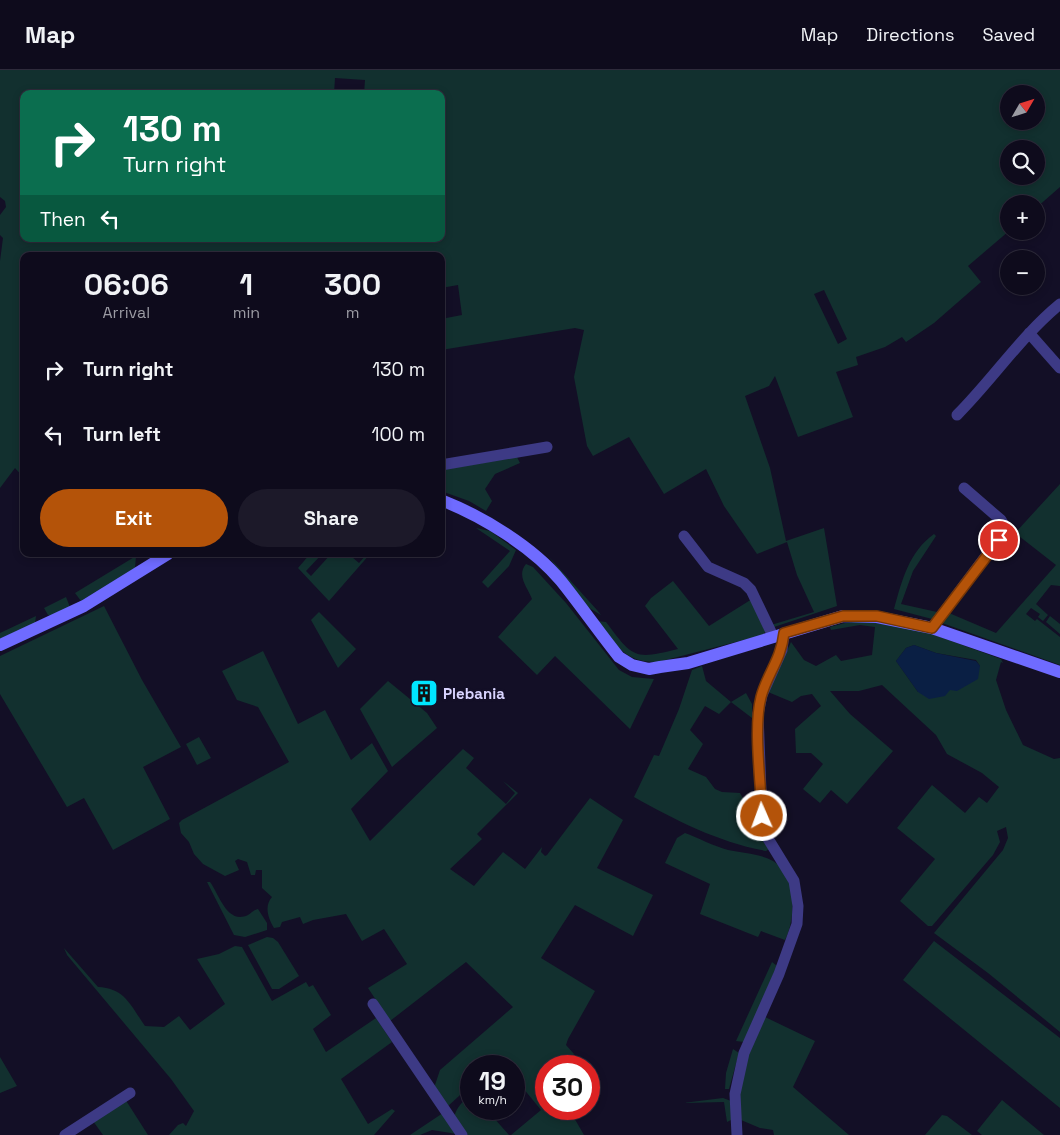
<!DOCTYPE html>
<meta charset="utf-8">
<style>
:root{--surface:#0e0b1c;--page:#1c1929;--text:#f1f3f6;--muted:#9b9ba3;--line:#2e2b3b;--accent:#b45309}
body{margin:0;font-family:"Space Grotesk",sans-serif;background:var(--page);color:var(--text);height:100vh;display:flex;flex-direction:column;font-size:19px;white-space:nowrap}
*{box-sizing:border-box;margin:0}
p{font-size:16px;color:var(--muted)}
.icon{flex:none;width:28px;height:28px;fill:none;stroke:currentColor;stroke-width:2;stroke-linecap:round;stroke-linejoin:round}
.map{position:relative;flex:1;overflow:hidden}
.sheet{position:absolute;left:20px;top:182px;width:425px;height:305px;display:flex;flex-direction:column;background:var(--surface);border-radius:10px;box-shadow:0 2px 8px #0003,0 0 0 1px var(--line)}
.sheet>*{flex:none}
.guide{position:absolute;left:20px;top:20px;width:425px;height:152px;border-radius:10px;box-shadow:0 2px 8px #0003,0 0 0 1px var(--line);background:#0b6e4f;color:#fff;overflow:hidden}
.needle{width:32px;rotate:51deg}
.controls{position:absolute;left:1000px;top:15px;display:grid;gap:10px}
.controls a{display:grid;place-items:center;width:45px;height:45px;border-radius:50%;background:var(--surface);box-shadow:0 2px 8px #0003,0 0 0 1px var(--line);font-size:25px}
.speed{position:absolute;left:460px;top:985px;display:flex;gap:10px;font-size:25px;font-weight:700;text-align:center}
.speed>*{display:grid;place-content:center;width:65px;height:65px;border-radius:50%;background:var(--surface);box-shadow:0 2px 8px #0003,0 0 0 1px var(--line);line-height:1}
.speed small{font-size:12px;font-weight:400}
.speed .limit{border:8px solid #d22;background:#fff;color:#111}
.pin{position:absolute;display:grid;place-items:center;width:42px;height:42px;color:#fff;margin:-21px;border:2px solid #fff;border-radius:50%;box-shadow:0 1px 5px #0007}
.me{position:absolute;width:55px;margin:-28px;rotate:358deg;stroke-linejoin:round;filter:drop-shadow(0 0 4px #0008)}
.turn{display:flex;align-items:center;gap:18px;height:105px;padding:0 20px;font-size:22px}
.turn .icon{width:65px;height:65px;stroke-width:2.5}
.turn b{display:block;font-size:35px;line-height:42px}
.then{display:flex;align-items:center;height:48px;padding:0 20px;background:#0003;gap:10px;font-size:19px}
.eta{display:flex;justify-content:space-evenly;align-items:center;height:85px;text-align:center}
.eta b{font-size:30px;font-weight:700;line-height:35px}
.cta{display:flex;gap:10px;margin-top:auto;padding:10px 20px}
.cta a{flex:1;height:58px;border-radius:30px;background:var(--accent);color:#fff;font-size:20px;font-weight:700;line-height:58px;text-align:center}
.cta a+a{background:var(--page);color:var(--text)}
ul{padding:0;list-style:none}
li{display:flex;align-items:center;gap:15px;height:65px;padding:0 20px}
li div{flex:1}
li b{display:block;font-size:19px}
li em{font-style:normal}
header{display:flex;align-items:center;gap:30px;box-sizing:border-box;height:70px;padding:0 25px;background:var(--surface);border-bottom:1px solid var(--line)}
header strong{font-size:24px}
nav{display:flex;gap:28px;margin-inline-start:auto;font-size:18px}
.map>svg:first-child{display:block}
.green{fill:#12302f;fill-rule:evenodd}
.water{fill:#0a1f44}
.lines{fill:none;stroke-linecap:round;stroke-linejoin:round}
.street{stroke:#3d3a85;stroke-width:11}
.secondary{stroke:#6f6bff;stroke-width:12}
.route-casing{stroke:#753606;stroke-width:12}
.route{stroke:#b45309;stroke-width:9}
.labels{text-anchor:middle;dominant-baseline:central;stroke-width:5;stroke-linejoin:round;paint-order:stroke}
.poi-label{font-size:15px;font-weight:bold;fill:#d9d4ff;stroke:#130f26;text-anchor:start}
</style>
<header>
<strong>Map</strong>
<nav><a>Map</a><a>Directions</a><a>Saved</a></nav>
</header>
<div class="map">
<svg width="1060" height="1065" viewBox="0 0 1060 1065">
<rect width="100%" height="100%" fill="#130f26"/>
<path class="green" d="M0,0H1060V117L1036,138V134H1009V161L968,196L981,212L934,253L906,272L902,267L885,277L856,287L858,295L836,302L853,347L798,367L775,306L769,316L745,326L770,398L786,471L824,458L837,536L774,557L771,555L814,542L797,505L787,472L757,484L724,436L706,399L664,424L629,367L593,386L587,376L574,307L584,260L575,258L441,280V249L462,245L458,215L441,218V186H24V408L15,398L0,418V191L3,168L0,165V145L6,137L5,131L0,127ZM335,8L365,10L364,24H441V169H24V24H334ZM1009,24H1036V51H1009ZM1009,79H1036V106H1009ZM824,220L847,269L838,274L814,224Z
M517,387L520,393L495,404L485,419L492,431L486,441L469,431L441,421V400Z
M1060,414V516L1051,515L1036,534L1048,545L1043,551L1038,547L1040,544L1031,538L1026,544L1035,551L1037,549L1060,567V595L942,553L949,543L996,563L1056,495L1015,463Z
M476,458L490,461L516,480L509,496L488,518L482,512L510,481Z
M934,464L936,466L913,501L901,534L937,542L932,549L894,539C902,510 909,482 934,464Z
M310,484H322L306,501L311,506L331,484H355L352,487L359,493L367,484H370L329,531L298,498Z
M136,486L135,498L81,531L75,523Z
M549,487L597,540L601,545L586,536Z
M526,494L533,497L566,533L619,600L632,607L654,609L630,659L555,586L537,605L498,567L532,529C528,518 516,506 526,494Z
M673,511L709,556L752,529L767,559L763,565L658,592C625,593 616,575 597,551L606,552C633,588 634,590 678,579L645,536L651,528Z
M66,527L70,537L51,546L48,545L44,538Z
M104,536L142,610L181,677L143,697L170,749L113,780L84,728L67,737L0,624V586Z
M319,542L356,579L338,598L311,550Z
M36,546L35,553L0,569V563Z
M1050,546L1060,554V564L1046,552Z
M863,551L918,559L1001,589L1003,593L1001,592L996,610L1006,640L1023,675L1054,689L1060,688V962L988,903L934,863L1003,780L1008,768L1006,757L997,761L1000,772L993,785L932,856H928L900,831L935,789L897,758L932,715L965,743L979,727L987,733L999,717L982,703L947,684L936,665L882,615L859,621H830L850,644L893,681L847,734L831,720L820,733L803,719L823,694L811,683H796L795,659L821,636L812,624L801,626L792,632L768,622L791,572L804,590L816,596L836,585L841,591L872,585L875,557L860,555L831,560L830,557L845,553ZM914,575L936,583L976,590L980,596L950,620L918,622L896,591L906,578Z
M263,581L298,654L325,640L351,690L372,673L388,701L351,739L370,771L463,679L474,688L466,698L506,734L515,723L503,711L518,723L477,764L482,769L450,799L474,816L503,782L525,799L542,777L541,782L545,786L547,785L590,728L623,750L597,798L653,825L633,866L575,835L541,888L595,921L568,969L566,975L574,984L567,996H546V1039H569L584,1065H511L541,1040L514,1007V996H505L501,992L495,996H471V1015L447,1037L434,1018L440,1000L513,937L466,892L390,951L368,918L407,894L384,859L362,871L346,844L313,850L303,854L300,847L282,852L280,857L274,858C268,848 264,836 272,827L262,818V800H256L255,805H251L247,792L238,789L235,791L239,800L225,806L203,794L194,784L189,772L181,763L179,753L182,750L289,692L258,637L237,630L222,601Z
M702,596L706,611L731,632L746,623L752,634V648L731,632L719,644L705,636L690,660L703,674L688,699L706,707L715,719L722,722L740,723L750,741L759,750L769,779L766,781C718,772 677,751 634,727L654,685L659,686L679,639L692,600Z
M388,611L427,643L437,658L392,697L360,639Z
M199,667L211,688L197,695L186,674Z
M685,763C699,768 713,776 728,780C742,783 761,784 773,791C797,805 796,849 785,870L761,861L758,867L700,844L710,814L665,793L677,768Z
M207,812H210C219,824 227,855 248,845C252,843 253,840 258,839L267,853V860L245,867L234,865Z
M267,867L273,868L278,872L299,906L279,919H272L248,875Z
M934,871L1060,968V1038L903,910Z
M235,876L242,877L272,931L306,912L309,917L313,915L331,945L313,959L326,982L376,948L392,972L341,1009L368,1054L392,1039L395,1041L374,1065H169L178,1055L183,1053L186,1056L194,1041L171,1009L67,885L64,878L98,917C125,918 131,936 145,956L164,957L179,946L190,960L225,934L197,889L219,884Z
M772,892L777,896L744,972L736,971Z
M765,947L815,971L793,1017L849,1065H774L773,1060L760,1058L741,1050C733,1013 750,979 765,947Z
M733,979L739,983L729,1019H725L726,1003Z
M0,987L17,1016L0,1023Z
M471,1026V1039H486L509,1065H465L454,1048C456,1038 462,1031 471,1026Z
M723,1028L731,1031V1050L727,1052L724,1032L683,1033Z
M125,1029L148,1065H103L93,1051Z
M1002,1030L1044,1065H982L977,1061Z
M443,1043L457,1064L432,1060L420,1065H410Z
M942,1045L947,1046L972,1065H925Z"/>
<path class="water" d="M914,575L936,583L976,591L980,596L978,609L957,621L950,620L945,626L929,629L918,622L896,591L906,578Z"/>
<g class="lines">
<path class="street" d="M1029,263L1060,298
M957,345C993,309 1021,266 1060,234
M441,395L547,377
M684,466L708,497L744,513L751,520L773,566
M932,558L1006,459L1001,450L964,418
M373,934L462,1065
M65,1065L130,1023
M737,1065L735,1024L744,983L779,904L797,854L798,836L794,811L767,767L762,747L758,644L762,625L782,580L784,563"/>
<path class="secondary" d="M441,430C482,446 533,477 561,511C581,536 599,562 619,587L632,595L649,599L660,597L688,593L843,546L877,547L932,558L1060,602
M0,575L84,536L168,484"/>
</g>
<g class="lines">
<defs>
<path id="route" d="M762,746C761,713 753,658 761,627C767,604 781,590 784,563L843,546H877L932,558L999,470"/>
</defs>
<use href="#route" class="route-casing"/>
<use href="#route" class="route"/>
</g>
<defs>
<symbol id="building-square" viewBox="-11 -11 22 22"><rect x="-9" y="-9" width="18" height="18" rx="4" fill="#00e5ff" stroke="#130f26"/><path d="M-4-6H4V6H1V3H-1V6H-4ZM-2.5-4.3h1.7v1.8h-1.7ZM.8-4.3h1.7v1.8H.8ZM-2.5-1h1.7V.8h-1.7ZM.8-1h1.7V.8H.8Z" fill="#111"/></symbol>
</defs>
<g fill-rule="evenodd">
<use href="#building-square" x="408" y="607" width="32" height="32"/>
</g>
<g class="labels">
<g class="poi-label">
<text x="443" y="623">Plebania</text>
</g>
</g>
</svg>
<div class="controls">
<a><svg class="needle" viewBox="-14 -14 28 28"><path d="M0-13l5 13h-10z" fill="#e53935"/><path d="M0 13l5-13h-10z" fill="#9b9ba3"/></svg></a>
<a><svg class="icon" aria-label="search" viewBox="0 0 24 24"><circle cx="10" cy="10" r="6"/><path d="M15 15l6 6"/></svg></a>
<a>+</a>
<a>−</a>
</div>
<div class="speed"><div>19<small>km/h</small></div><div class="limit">30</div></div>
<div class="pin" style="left:999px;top:470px;background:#d93025"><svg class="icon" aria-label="arrive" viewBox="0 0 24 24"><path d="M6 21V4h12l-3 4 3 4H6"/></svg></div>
<svg class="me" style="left:762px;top:746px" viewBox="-20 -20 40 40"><circle r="17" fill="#b45309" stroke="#fff" stroke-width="3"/><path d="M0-11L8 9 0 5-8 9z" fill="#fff"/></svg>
<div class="guide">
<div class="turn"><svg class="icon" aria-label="right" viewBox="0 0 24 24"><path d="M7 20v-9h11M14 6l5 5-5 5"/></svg><div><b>130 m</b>Turn right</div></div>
<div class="then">Then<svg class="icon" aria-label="left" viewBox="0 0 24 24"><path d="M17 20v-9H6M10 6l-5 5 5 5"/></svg></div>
</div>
<section class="sheet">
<div class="eta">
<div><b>06:06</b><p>Arrival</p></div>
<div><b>1</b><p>min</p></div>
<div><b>300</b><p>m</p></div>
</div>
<ul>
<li><svg class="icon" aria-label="right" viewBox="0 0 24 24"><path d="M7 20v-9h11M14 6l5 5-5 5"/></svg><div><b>Turn right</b></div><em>130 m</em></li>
<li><svg class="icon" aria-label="left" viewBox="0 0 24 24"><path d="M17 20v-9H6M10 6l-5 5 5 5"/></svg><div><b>Turn left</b></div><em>100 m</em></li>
</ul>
<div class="cta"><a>Exit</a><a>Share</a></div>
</section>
</div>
